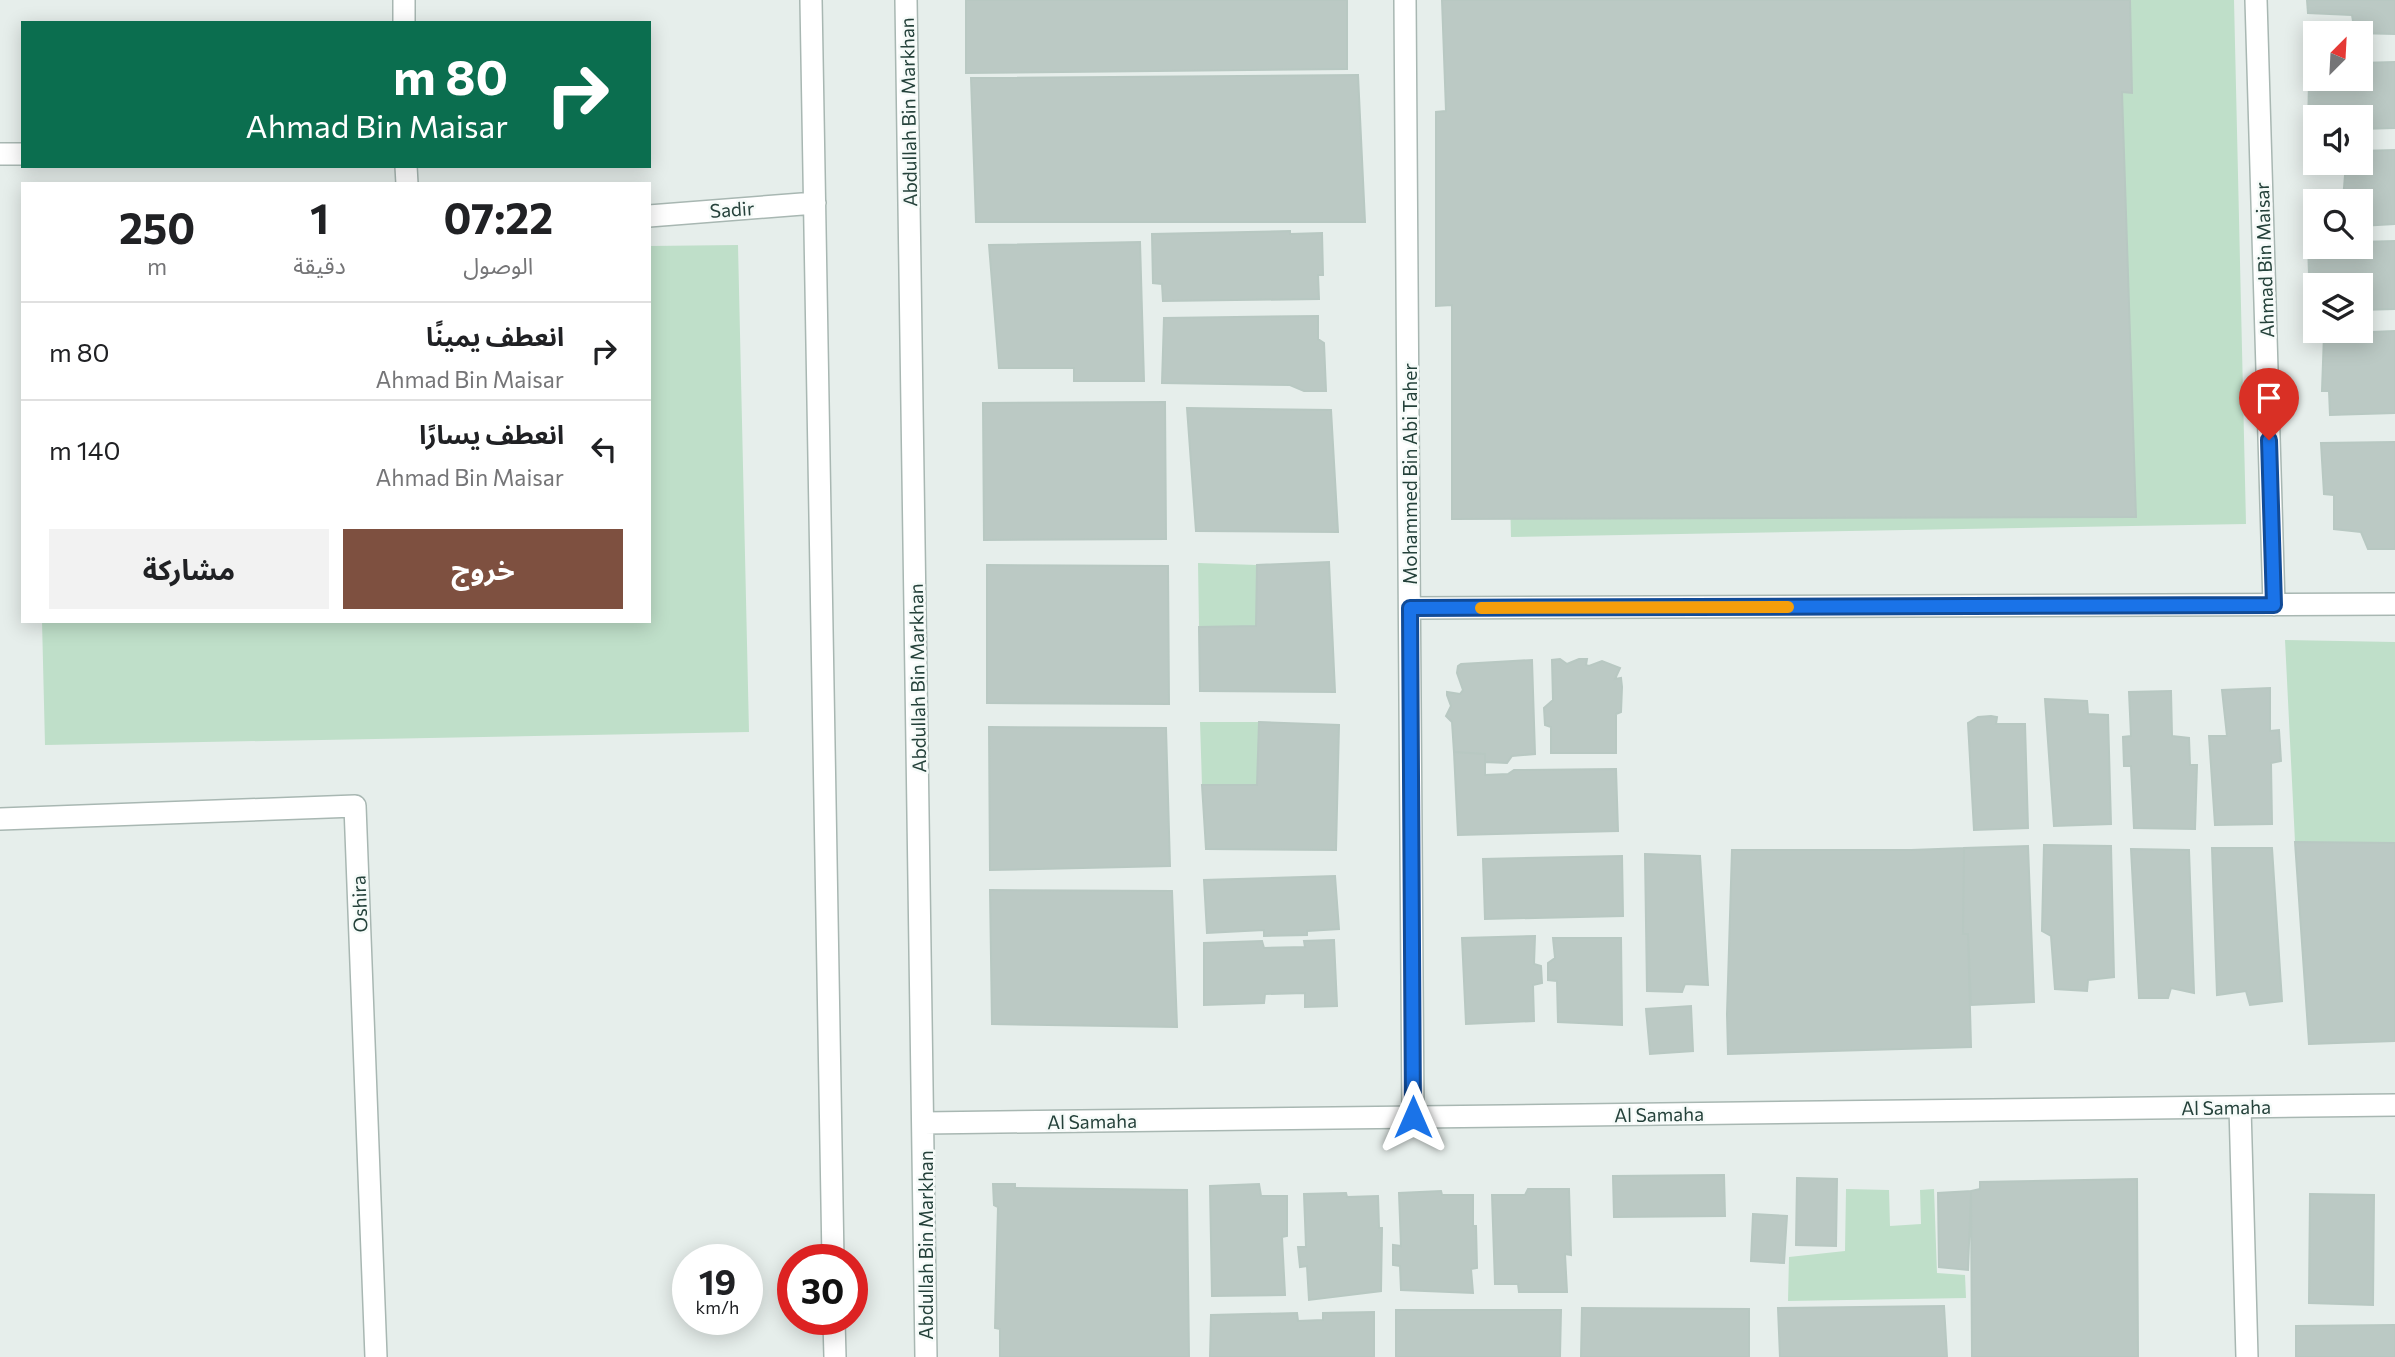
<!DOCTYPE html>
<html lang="ar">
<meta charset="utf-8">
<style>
:root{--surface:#fff;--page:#f2f2f2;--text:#202124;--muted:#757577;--line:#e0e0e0;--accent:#7e5040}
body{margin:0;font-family:Commissioner,"Noto Sans Arabic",sans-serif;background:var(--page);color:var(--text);direction:rtl;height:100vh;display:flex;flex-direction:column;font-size:26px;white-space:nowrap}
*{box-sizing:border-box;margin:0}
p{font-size:23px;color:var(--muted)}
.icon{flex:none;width:38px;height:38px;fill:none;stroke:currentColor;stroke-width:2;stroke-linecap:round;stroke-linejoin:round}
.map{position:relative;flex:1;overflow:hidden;direction:ltr}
.sheet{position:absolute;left:21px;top:182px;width:630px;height:441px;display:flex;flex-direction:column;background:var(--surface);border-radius:0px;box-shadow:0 4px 18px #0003;direction:rtl}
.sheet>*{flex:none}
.hud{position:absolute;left:21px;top:21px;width:630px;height:147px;border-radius:0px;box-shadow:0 4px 18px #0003;direction:rtl;background:#0b6e4f;color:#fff;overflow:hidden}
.needle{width:46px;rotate:24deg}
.fabs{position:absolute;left:2303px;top:21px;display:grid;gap:14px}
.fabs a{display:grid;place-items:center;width:70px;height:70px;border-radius:0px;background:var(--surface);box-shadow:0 4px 18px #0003;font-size:35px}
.speed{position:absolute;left:672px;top:1244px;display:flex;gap:14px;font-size:35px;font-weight:700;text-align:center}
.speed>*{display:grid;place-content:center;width:91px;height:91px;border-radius:50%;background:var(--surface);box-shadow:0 4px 18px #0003;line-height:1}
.speed small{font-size:18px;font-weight:400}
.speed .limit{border:10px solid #d22;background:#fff;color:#111}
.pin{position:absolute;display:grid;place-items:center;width:60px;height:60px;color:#fff;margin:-72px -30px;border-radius:50% 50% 50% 0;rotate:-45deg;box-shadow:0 0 7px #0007}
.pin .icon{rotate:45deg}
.me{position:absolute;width:77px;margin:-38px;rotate:0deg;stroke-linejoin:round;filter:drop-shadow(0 0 5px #0008)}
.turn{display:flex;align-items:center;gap:24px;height:147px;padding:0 28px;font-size:32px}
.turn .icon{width:91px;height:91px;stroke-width:2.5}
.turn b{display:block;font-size:49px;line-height:60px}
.eta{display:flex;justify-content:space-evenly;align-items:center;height:119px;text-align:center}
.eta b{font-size:42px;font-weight:700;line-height:49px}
.cta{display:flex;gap:14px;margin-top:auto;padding:14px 28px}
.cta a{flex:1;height:80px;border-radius:0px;background:var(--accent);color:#fff;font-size:28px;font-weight:700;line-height:80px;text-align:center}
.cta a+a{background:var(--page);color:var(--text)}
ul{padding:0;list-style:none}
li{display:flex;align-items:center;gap:21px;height:98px;padding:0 28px;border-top:2px solid var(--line)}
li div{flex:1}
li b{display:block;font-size:26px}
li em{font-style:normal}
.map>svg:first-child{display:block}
.green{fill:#bfdfc9}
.building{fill:#bbc9c4;stroke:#b8c8c2;stroke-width:2}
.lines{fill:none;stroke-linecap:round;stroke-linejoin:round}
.minor-casing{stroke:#a8b7b2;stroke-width:24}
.minor{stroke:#fff;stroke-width:21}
.route-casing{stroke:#114b97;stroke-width:18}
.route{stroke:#1a73e8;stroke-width:12}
.slow{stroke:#f59e0b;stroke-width:12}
.labels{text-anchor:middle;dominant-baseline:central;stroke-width:5;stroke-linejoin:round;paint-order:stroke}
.street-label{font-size:19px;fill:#24413a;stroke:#f6fbf9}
</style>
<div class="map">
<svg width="2395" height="1357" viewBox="0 0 2395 1357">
<rect width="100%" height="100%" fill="#e6eeeb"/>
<path class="green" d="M1498,0H2234L2246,524L1511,537Z
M738,245L749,732L45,745L42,621H649V246Z
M1198,563L1257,565L1256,626L1199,627Z
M2285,640L2395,642V843L2295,842Z
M1200,722H1259L1257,785H1202Z
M1846,1189L1889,1190L1890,1226L1921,1224L1920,1190L1934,1189L1937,1273L1965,1275L1966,1298L1788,1301L1789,1257L1845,1251Z"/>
<path class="building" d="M966,0H1347V69L966,73Z
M1442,0H2130L2132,93L2122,92L2136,517L1452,519V305L1436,306V112L1446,111Z
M2307,0H2395V34L2355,33L2352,15L2308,13Z
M2395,62V128L2361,129V117H2315V130H2308L2309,80L2352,81V79H2361V63Z
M1358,75L1365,222H976L971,78Z
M2395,150V224L2361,226V201H2315V228H2313L2312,201L2343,200L2346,163H2361V151Z
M1290,231V234L1322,233L1323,275H1318L1319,299L1163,301L1162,284L1153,283L1152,234Z
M2395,241V309L2361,310V285H2338V277L2309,275L2308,242H2315V247H2361V242Z
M1140,242L1144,381H1074V368H999L989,245Z
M1318,316V339L1324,343L1326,391H1304L1290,385L1162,383L1164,318Z
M2395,331V413L2330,415L2329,391H2322L2324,334Z
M1165,402L1166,539L984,540L983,403Z
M1187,408L1331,410L1338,532L1196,531Z
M2395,442V549H2368L2361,532L2334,529V495L2324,494L2321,443Z
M1329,562L1335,692L1200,691L1199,627L1256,626L1257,565Z
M987,565L1168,566L1169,704L987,703Z
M1560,659L1567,664L1579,659H1587L1586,665L1589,666L1602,661L1620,668L1615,679L1621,678L1622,687L1621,712L1616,714V753H1551V727L1545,725L1544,708L1553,700L1552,660Z
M1532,660L1535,754L1512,756L1507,763L1485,762V754L1454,752L1452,722L1446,716L1451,706L1447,695V692L1460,694L1463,690L1457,673L1458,666L1461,664Z
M2270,688V731L2279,730L2281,761L2271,763L2272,824L2215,825L2209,736H2227L2222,690Z
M2171,691L2172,736L2189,738L2190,765H2197L2195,829L2134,828L2131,766H2124L2123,737L2131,736L2129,692Z
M2045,699L2087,701L2088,714L2108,715L2111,824L2054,826Z
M1991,716L1997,717L1996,724H2025L2028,828L1974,830L1968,723L1978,717Z
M1259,722L1339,725L1336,850L1206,849L1202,785H1257Z
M989,727L1166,728L1170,866L990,870Z
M1454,752L1485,754V775L1508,774L1514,770L1616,769L1618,831L1458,835Z
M2295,842L2395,843V1041L2309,1044Z
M2044,845L2111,846L2114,977L2088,980L2087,991L2055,989L2051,936L2042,931Z
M2028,846L2034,1002L1971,1005L1968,934H1963L1964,848Z
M1964,848L1963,934H1968L1971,1047L1728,1054L1727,1014L1732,850H1911Z
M2212,848H2272L2282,1001L2250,1005L2246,991L2217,995Z
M2131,849L2189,850L2194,993L2171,988L2168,998H2139Z
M1645,854L1700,856L1708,985L1685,984L1682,992L1647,991Z
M1622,856L1623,916L1485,919L1483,859Z
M1335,876L1339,929L1307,931V935L1264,936V930L1207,933L1204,880Z
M990,890L1172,891L1177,1027L992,1024Z
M1535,936L1534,964L1541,966L1542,983L1533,985L1534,1021L1466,1024L1462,938Z
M1553,938H1621L1622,1025L1558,1022L1557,981L1548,980V963L1555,958Z
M1334,940L1337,1006L1305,1007V993L1265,994L1264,1003L1204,1005V943L1262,941L1264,948L1305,947L1304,941Z
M1691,1006L1693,1051L1650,1054L1646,1009Z
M1724,1175L1725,1216L1614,1217L1613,1176Z
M1797,1178L1837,1179L1836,1246L1796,1245Z
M2137,1179L2138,1357H1972L1971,1191L1980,1189V1182Z
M993,1184H1015V1188L1187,1190L1189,1357H1000V1329L995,1328L998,1207L994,1205Z
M1259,1184L1261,1196H1287V1236L1282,1237L1285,1295L1212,1296L1210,1186Z
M1528,1189H1569L1571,1255L1565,1254L1567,1292H1519L1518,1284H1495L1492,1195H1525Z
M1441,1191L1442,1195H1473V1226H1476L1477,1268L1471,1269L1473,1293L1401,1290L1400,1266L1393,1265V1245L1401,1246L1399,1193Z
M1971,1191L1968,1270L1939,1267L1938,1193Z
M1346,1193L1347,1197L1378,1196L1379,1228H1382L1381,1291L1309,1300L1307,1266L1300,1267L1298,1247H1306L1304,1194Z
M2310,1194L2374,1195L2373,1305L2309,1303Z
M1753,1214L1787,1216L1784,1263L1751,1261Z
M1944,1306L1947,1357H1780L1778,1308Z
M1582,1308L1749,1309V1357H1581Z
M1396,1310H1561L1560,1357H1396Z
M1374,1312V1357H1210L1211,1315L1297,1313L1298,1321L1323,1320V1313Z
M2395,1325V1357H2296V1326Z"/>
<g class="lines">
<defs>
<path id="minor" d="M404,0V23
M811,0L833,1260
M906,0L926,1357
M1405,0L1413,1117
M2256,0L2274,605
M0,154H23
M406,166L407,184
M649,216L815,203
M1410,608L2395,604
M0,819L355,806L376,1357
M2240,1107L2247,1357
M924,1123L2395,1105
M834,1320L835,1357"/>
</defs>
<use href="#minor" class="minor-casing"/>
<use href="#minor" class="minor"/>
</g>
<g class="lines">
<defs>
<path id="route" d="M1413,1117L1410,608L2274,605L2269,440"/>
</defs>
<use href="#route" class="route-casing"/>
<use href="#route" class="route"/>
<path class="slow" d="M1481,608L1788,607"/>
</g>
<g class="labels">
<g class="street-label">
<text transform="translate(908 112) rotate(-91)">Abdullah Bin Markhan</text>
<text transform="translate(732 209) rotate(-4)">Sadir</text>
<text transform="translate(2264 260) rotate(-92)">Ahmad Bin Maisar</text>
<text transform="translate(1409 474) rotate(-90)">Mohammed Bin Abi Taher</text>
<text transform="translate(917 678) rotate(-91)">Abdullah Bin Markhan</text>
<text transform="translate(359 904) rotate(-92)">Oshira</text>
<text transform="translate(2226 1107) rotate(-1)">Al Samaha</text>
<text transform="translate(1659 1114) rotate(-1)">Al Samaha</text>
<text transform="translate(1092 1121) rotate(-1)">Al Samaha</text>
<text transform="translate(925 1245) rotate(-90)">Abdullah Bin Markhan</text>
</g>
</g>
</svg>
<div class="fabs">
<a><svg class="needle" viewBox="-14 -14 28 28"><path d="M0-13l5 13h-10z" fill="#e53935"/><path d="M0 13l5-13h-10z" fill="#757577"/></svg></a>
<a><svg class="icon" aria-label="sound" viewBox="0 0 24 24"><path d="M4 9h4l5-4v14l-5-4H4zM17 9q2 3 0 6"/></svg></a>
<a><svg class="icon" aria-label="search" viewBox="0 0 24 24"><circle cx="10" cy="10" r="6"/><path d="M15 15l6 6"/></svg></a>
<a><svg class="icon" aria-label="layers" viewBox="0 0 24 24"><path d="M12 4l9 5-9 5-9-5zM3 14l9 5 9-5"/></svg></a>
</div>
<div class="speed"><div>19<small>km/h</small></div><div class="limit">30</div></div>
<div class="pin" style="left:2269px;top:440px;background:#d93025"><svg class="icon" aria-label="arrive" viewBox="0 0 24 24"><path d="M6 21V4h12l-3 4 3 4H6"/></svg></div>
<svg class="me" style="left:1413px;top:1117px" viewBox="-20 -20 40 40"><path d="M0-17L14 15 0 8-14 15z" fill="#1a73e8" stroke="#fff" stroke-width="4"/></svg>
<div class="hud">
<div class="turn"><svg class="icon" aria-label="right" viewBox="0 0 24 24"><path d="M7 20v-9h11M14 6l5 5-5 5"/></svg><div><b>80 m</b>Ahmad Bin Maisar</div></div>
</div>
<section class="sheet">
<div class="eta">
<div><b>07:22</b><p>الوصول</p></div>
<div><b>1</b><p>دقيقة</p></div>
<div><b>250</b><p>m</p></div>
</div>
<ul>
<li><svg class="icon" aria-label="right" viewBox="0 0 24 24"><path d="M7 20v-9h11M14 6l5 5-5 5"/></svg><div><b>انعطف يمينًا</b><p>Ahmad Bin Maisar</p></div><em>80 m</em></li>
<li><svg class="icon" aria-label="left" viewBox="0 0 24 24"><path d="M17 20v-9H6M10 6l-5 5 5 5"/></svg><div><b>انعطف يسارًا</b><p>Ahmad Bin Maisar</p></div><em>140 m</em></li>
</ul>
<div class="cta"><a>خروج</a><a>مشاركة</a></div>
</section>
</div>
